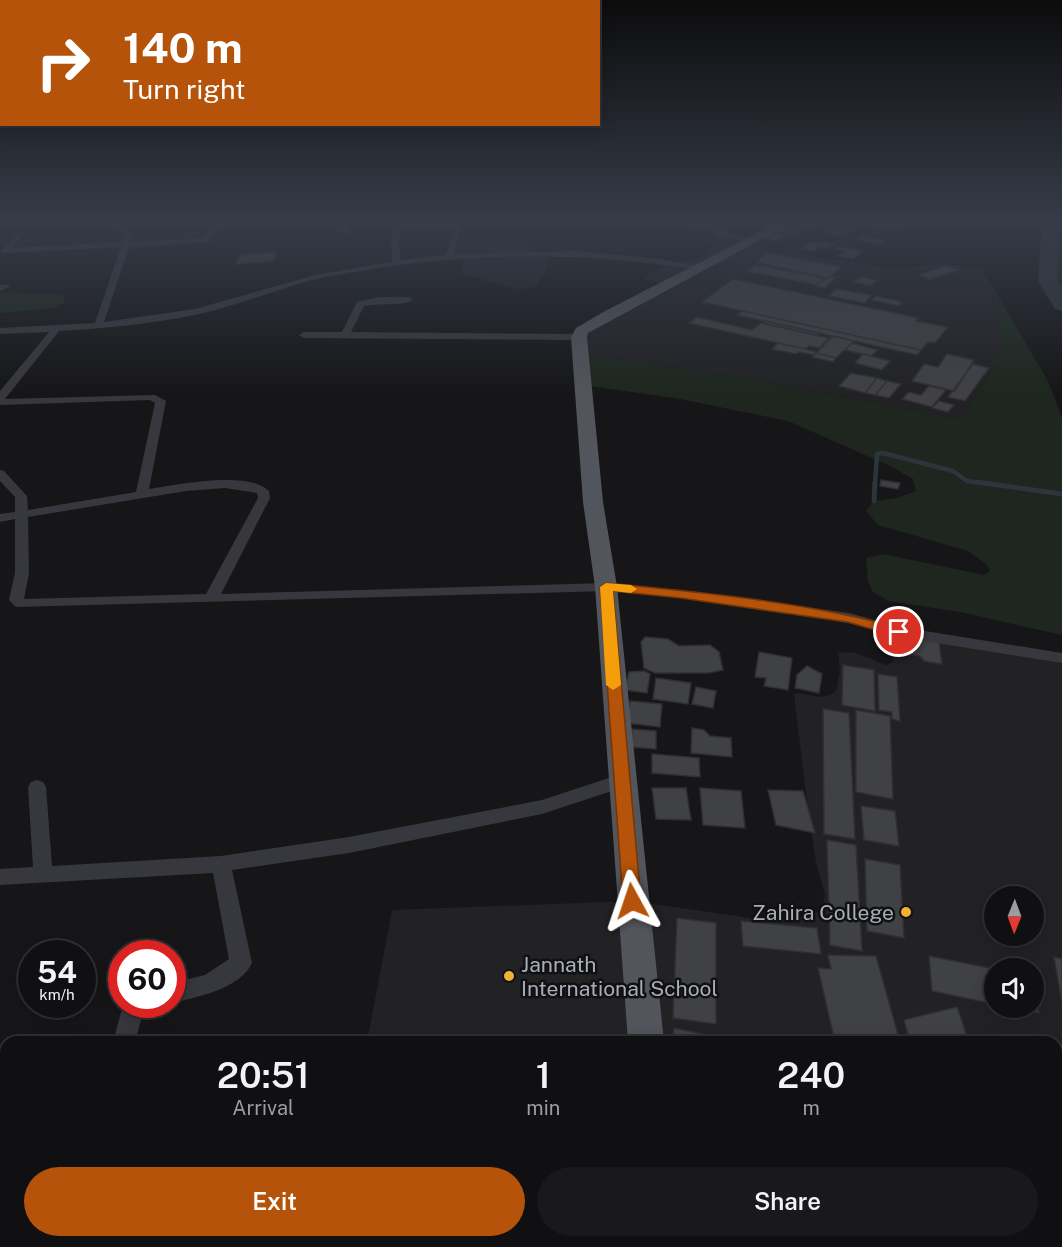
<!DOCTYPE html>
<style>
:root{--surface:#101012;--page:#19191b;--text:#f1f3f6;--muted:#9c9d9f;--line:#303032;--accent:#b45309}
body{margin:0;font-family:"Public Sans",sans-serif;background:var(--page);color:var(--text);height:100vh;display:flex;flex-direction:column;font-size:22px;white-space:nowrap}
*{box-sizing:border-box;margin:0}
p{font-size:20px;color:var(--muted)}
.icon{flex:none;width:33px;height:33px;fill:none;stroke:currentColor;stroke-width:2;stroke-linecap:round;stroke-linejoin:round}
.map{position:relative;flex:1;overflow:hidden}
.drawer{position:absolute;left:0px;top:1036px;width:1062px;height:212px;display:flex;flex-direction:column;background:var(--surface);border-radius:18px 18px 0 0;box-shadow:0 3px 15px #0003,0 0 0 2px var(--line)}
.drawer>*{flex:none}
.guide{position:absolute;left:0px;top:0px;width:600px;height:126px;box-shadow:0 3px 15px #0003,0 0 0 2px var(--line);background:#b45309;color:#fff;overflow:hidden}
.needle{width:39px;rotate:181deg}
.tools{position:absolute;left:984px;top:886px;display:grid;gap:12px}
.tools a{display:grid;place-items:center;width:60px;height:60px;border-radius:50%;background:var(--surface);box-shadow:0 3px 15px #0003,0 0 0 2px var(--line);font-size:30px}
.speed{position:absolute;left:18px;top:940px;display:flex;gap:12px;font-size:30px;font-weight:700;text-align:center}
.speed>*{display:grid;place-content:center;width:78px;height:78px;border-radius:50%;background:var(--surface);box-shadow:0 3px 15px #0003,0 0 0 2px var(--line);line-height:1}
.speed small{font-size:15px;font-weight:400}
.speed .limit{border:9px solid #d22;background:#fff;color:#111}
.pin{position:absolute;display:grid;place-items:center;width:51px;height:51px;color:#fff;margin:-26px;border:3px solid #fff;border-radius:50%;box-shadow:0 2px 6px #0007}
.me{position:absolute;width:66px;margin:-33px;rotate:355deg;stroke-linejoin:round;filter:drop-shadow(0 0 4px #0008)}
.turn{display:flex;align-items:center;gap:21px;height:126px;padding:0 24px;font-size:27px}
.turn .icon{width:78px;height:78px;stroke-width:2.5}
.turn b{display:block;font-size:42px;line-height:51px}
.eta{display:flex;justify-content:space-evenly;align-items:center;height:102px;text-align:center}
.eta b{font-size:36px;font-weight:600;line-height:42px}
.button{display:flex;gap:12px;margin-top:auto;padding:12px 24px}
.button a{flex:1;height:69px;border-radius:36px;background:var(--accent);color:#fff;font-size:24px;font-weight:600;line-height:69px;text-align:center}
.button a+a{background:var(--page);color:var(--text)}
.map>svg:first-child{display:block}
.built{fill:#222225;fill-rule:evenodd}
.green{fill:#1e261f}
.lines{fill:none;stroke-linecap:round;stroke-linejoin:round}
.stream-far1{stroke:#2c353c;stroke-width:4.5}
.stream{stroke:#2c353c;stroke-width:5}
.river{fill:#2c353c;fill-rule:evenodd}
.building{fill:#404145;stroke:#303034;stroke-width:1.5}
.street{fill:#37383d;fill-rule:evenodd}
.primary{fill:#53555c;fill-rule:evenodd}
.route{fill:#b45309;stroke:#753606;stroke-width:1.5}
.slow{fill:#f59e0b}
.poi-dot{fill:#f2b134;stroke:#111113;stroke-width:2}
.labels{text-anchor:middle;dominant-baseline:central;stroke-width:5;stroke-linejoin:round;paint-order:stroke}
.near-poi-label{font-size:21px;fill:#a8adb8;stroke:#111113;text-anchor:end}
</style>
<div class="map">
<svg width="1062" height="1247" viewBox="0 0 1062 1247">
<rect width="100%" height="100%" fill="#161618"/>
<path class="built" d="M723,234L754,241L747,245L759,249L890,268L944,264L982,269L993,298L1000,346L991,358L993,368L961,419L754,380L582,353L581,331L668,285L643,279L647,274L664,267L705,255L712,248L708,242Z
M527,242L531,245V254H550L546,272L536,287L516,289L462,274L465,256L484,254L487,243Z
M899,632L1062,658V1190L1056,1189V1042H367L392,910L632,901L764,920L807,915L821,911L825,895L816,862L806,794L794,694L799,693L820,697L830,695L836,691L840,671L838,652L856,653L886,665L893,662L894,657L901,651ZM994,897H1034V936H994ZM994,969H1034V1008H994Z
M660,1242H887L888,1247H660Z"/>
<path class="green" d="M1050,221H1062V305L1048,281Z
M453,242L487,243L484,254L449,257Z
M982,269L1048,381L1062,417V635L960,612L888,601L873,592L868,581L866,558L883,554L984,575L990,571L987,565L968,551L878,525L866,511L874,501L897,498L916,491L913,479L890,466L788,421L680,399L583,385L582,353L754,380L961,419L993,368L991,358L1000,346L993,298Z
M0,292L63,295L65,302L54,308L0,313Z"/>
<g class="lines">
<path class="stream-far1" d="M875,484L877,454L883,453L953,471L967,481L988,484"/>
<path class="stream" d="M977,482L1062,494
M874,501L875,482"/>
<path class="river" d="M1042,221H1058V281L1062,288V311L1055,309L1038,281Z"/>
</g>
<path class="building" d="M802,223L817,227L809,230L794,227Z
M889,223L905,226L894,231L878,227Z
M785,227L804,231L796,235L777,231Z
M836,228L851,231L842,237L827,233Z
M771,233L786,236L777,241L762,238Z
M863,236L885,241L878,245L856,239Z
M809,242L819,244L823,242L835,244L828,248L820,247L814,251L801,248Z
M839,247L863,251L853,259L838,256L845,251L836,249Z
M276,252L274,261L236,264L240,255Z
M768,253L842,267L828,278L756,262Z
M755,265L825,278L817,285L746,271Z
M946,266L960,270L930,279L919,275Z
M831,276L837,277L825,288L815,286Z
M861,277L877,280L870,286L854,282Z
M733,279L919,318L916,321L948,327L935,343L928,342L921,350L702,302Z
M836,289L843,290L872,295L865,303L829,296Z
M876,296L903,302L899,306L871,300Z
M742,311L921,350L917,355L737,315Z
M697,317L752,330L761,323L829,338L819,348L809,346L805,349L689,323Z
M766,321L819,333L817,335L764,323Z
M833,336L854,341L836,358L816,353Z
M778,343L805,349L818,352L814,355L799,352L796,354L772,349Z
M852,343L878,350L871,356L845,350Z
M816,353L836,358L833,362L812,357Z
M863,354L871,356L890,361L882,370L855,363Z
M947,354L974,360L955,391L912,381L924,364L938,367Z
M973,364L989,368L965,401L948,397Z
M851,373L877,378L865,393L839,386Z
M877,378L887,381L875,395L865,393Z
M887,381L901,384L889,398L875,395Z
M929,386L946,390L932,407L902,399L909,392L921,395Z
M939,401L954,405L948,412L932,408Z
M881,480L900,483L898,489L880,486Z
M645,637L668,639L679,646L710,645L719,652L723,670L708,673H655L644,668L641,642Z
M905,638L939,642L942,664L924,661L920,656L906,654Z
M759,652L792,658L788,690L764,686L766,678L755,677Z
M843,665L874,670L875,711L842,705Z
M807,666L822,674L819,693L795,688L797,675Z
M644,671L650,674L647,693L625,690L629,672Z
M878,674L897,677L900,721L892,719V712L879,710Z
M656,678L691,683L688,704L653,699Z
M696,687L716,691L713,708L692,704Z
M630,701L662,704L660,727L627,723Z
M823,709L849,713L855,839L824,834Z
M856,710L890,716L893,799L856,792Z
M692,728L704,730L710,736L731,738L732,757L691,753Z
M632,729L656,731V749L631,747Z
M652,754L699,758L700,777L652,773Z
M652,788H686L691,820L656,819Z
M700,788L741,791L745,828L703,825Z
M768,790L803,791L815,833L776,825Z
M861,806L895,811L899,846L864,840Z
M827,840L856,845L862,951L830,945Z
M865,859L900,865L904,938L867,931Z
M677,918L716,923V1024L673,1018Z
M741,921L817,928L821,954L743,946Z
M828,955L876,956L900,1042H835L818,968L831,969Z
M929,956L995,969L994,1004L932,991Z
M1054,957L1062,959V1002Z
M1034,978L1039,1013L1013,1008H1034Z
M957,1007L969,1042H910L904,1020Z
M674,1028L741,1042H672Z"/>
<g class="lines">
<path class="street" d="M93,221L125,222L132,238L130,242L204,238L215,221H222L210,242L129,247L104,322L195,309L315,275L392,262L391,237L397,221H403V224L462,223L454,254L576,251L660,259L705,268L701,270C576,250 450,252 326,277C287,285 251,301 212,311C162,323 111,328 59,331L5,399L155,395L166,401L149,489C177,485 248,470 269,491L270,498L221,594L606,583L681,590L849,613L900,627L1062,653V663L899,637L848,623L681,598L606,591L16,607L9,600L15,573V519L0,522V514L15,512V497L0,481V470L4,471L27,496L28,510L136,492L155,403L150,400L0,405V391L49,332L0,334V328L95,323L121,247L5,253L1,251L17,235L21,237L12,248L123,242L124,238L119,226ZM455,227L446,255L400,260L399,237L401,228ZM225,488L257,493L258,498L206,594L24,599L29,573L28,517L186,491Z
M342,221H349V234L342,232Z
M662,221L709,225L725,232L758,241L754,243L720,236L707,229Z
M0,285L6,284L10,287L0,291Z
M379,297H409L413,300C404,306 377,303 364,306L351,332L579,334L584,337L579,340L304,338L299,335L304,332H342L357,302Z
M621,774L627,776L630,781L627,786L542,814L349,853L232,870L252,963C240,989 197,997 172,1003V983L205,975L229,959L213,873L0,885V869L33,867L28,787L31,782L37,780L43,782L46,787L52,866L221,856L349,837L542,800Z
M123,1005H145L135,1042H113Z"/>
<path class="primary" d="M781,221H795L588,333L587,337L603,502L617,587L664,1042H628L595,587L583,502L571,337L576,328L605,311Z
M639,1242H681V1247H639Z"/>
</g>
<linearGradient id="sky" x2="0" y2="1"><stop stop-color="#0c0c0d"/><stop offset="0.56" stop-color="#363c48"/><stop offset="1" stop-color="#363c48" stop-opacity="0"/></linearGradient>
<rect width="1062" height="395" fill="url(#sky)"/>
<path class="route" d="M606,583C706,593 808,602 904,629L906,632L899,637L848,622L681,598L613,591L641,901L638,907L632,909L625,907L623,901L600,587Z"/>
<path class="slow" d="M606,583L631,585L637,589L631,593L613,591L621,685L613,690L606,685L600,587Z"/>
<g class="poi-dot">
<circle cx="906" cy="912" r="6"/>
<circle cx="509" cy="976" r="6"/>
</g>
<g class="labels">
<g class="near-poi-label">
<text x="894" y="912">Zahira College</text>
<text x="521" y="964" text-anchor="start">Jannath<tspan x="521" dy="24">International School</tspan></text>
</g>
</g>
</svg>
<div class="tools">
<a><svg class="needle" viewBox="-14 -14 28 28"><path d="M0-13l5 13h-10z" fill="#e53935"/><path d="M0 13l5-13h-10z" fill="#9c9d9f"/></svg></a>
<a><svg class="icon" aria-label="sound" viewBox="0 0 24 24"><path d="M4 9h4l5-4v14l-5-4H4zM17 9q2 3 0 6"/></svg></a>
</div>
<div class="speed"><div>54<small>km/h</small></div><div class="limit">60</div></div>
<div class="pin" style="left:899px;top:632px;background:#d93025"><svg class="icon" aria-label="arrive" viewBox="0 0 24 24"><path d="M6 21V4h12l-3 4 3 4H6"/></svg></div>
<svg class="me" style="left:632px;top:901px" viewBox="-20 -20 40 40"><path d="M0-17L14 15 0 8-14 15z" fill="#b45309" stroke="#fff" stroke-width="4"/></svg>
<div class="guide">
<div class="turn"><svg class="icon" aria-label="right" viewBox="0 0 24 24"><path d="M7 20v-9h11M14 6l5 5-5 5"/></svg><div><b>140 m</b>Turn right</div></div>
</div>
<section class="drawer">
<div class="eta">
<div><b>20:51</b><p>Arrival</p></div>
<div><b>1</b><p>min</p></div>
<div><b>240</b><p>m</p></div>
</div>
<div class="button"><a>Exit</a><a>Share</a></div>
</section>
</div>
